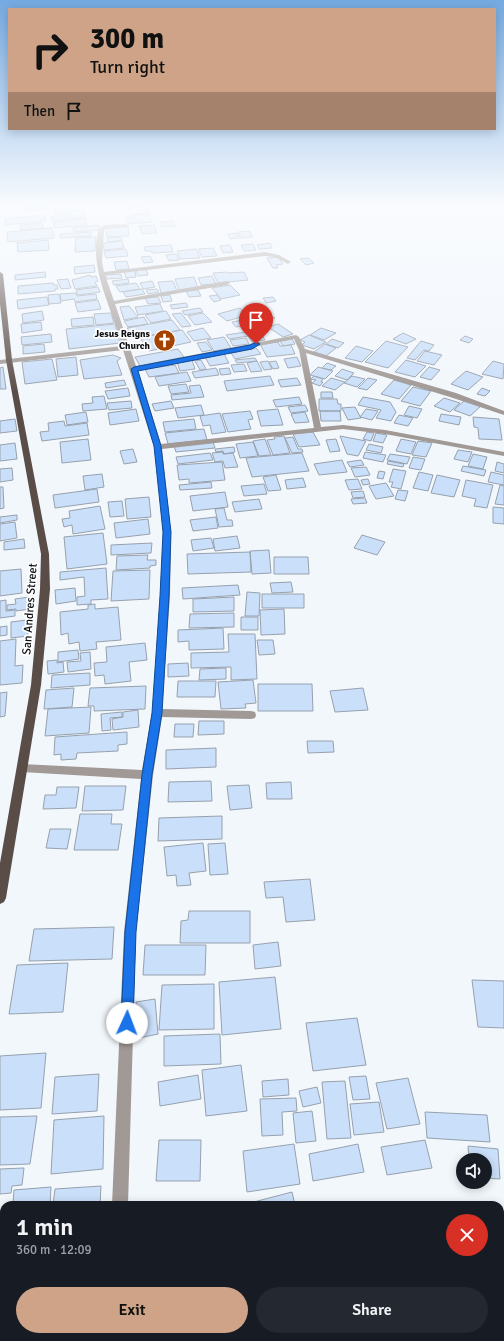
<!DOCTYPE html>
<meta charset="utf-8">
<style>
:root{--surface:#171b24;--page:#242831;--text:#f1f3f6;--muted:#9ea1a6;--accent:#cea387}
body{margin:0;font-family:Signika,sans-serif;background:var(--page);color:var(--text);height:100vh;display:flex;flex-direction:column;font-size:15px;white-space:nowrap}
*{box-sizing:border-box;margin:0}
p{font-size:13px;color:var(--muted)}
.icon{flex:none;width:22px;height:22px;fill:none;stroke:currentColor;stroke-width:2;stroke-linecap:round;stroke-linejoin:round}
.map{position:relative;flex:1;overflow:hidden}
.panel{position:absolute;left:0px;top:1201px;width:504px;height:140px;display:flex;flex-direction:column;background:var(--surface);border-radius:12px 12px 0 0;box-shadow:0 2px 10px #0003}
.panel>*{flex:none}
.hud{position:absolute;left:8px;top:8px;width:488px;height:122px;border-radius:0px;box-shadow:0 2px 10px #0003;background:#cea387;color:#111;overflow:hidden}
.fabs{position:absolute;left:456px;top:1153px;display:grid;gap:8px}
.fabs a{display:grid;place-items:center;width:36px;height:36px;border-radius:50%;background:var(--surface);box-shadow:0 2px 10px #0003;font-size:20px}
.pin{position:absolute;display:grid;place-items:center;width:34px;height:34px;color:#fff;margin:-41px -17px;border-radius:50% 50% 50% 0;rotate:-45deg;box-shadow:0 0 4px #0007}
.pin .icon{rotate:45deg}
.me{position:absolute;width:44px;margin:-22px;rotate:2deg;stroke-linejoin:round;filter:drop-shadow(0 0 3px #0008)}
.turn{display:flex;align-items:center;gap:14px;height:84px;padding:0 16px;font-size:18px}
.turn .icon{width:52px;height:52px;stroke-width:2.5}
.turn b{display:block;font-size:28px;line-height:34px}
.then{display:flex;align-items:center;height:38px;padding:0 16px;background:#0003;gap:8px;font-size:15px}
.round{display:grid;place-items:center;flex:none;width:42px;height:42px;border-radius:21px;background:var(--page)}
.summary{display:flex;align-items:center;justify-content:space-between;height:68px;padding:0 16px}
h1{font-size:24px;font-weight:600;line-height:30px}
.cta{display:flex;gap:8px;margin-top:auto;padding:8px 16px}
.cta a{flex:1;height:46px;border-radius:24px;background:var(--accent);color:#111;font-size:16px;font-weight:600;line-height:46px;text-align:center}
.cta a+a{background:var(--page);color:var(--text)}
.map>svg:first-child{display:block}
.building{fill:#cadff9;stroke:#97a1ae}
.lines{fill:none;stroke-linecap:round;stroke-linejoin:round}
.minor{fill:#a09995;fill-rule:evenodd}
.major{fill:#5a4d48;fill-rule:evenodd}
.route{fill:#1a73e8;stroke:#114b97}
.labels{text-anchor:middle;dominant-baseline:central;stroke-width:3.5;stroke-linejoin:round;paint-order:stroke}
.far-poi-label{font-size:10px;font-weight:bold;fill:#0a0d12;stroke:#fff;text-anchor:end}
.street-label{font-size:12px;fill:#0a0d12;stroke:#fff}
</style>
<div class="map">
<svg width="504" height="1341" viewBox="0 0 504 1341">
<rect width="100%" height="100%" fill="#f2f7fc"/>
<path class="building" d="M22,205H48L49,209L23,211Z
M126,205H143L144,207L127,208Z
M62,209L63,213L55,214L53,210Z
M83,210L86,217L69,219L67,211Z
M150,210L151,213L138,214V211Z
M65,213L67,219L52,221L51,217H57L56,214Z
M147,214L148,216H150L152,222L128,224L126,218H132L131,215Z
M45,215L46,221L5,225V219Z
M85,218L87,225L55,228L53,222Z
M173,221L175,226L162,227L160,222Z
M42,223L43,228L21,230L20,225Z
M99,225L100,230L74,232L73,228Z
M154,225L157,233L142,234L139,226Z
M128,227L129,236L107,237L106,228Z
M52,228L54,238L8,242L7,232Z
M250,231L252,237L241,238L238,232Z
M91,232V236L60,238V234Z
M237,233L239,238L230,239L228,234Z
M96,237L95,251L75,252L76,238Z
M120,237L122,240L108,242L107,238Z
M48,240L49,250L18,252L17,243Z
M122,241L124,248L104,250L103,243Z
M270,243L272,248L259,249L257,245Z
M253,244L256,250L244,251L241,245Z
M171,245L173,252L152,253V251H145L144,247Z
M230,245L233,252L223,253L220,246Z
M213,248L217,256L202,257L198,249Z
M126,249L128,256L106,258L104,251Z
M196,249L200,258L180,259L177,251Z
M176,254L179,260L169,261L166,255Z
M150,256L153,262L144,263L141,257Z
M278,257L283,264L276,265L278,268H273L267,258Z
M308,258L314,263L306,265L300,259Z
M127,261L129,269L116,270L114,262Z
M94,265L95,272L75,274L74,267Z
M146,269L148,275L138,276L136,270Z
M135,270L136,277L126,278L124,271Z
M45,272L46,277L15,280V275Z
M227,272L228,273L244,272L248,280L218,283L213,273Z
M121,274L122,278L106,279V275Z
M90,275L91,277L96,276L98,281L95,282L97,286L75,289L72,280Z
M212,276L216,284L201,285L198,278Z
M194,277L198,288L179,290L175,279Z
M68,279L71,288L61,289L57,280Z
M128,279L129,283L114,285L112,281Z
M152,281L155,287L143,289L140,283Z
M173,281L177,291L161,293L158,282Z
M53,283L54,285H57L58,289H55V291L18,294V286Z
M136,283L140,289L120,292L116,286Z
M230,285L240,295L221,299L212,288Z
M98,287L100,292L78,295L76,290Z
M142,289L145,294L126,297L123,292Z
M157,289L159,292L148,294L146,290Z
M198,290L201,296L189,297L186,291Z
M76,293L77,296L96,294L97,299L75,302L74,299L61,301L60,294Z
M59,294L61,303L49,304L48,295Z
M170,295L172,301L163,302L161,296Z
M217,295L221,300L214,302L209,296Z
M47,297L49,305L18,309L17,300Z
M158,297L161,303L148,304L145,298Z
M273,297L276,301L266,303L263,298Z
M98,300L101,309L78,312L75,303Z
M186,303L188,307L172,309L170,305Z
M160,304L163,311L138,315L135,307Z
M129,306L138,317L124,320L120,307Z
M200,308L203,312L185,315L182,311Z
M240,308L248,315L227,321L218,314Z
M252,309L258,314L252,316L245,311Z
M42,311L44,320L23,323L22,314Z
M166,311L171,319L151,323L145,315Z
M111,313L114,323L96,325L94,314Z
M181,313L191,326L182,327L172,314Z
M203,313L212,322L195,325L188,316Z
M270,315L275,318L266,321L261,318Z
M93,317L94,325L72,327L71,319Z
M144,317L148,324L128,327L124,321Z
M172,320L180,330L133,338L127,328Z
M243,320L247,325L236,327L232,322Z
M41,322L42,330L22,333L21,324Z
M115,324L120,343L69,349L66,329Z
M278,324L293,334L283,337L268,327Z
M203,328L211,338L194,341L187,332Z
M321,328L336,333L324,340L310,335Z
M182,330L191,342L149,351L140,338Z
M259,330L265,340L252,342L248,336L229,339L226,335Z
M403,333L416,339L406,344L393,339Z
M51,334L52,342L22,345L21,337Z
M309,335L326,342L314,349L302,345L305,342L300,340Z
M465,336L473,339L469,343L460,340Z
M224,337L231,348L214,351L207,340Z
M246,338L249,344L233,346L230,340Z
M292,339L295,344L283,346L280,341Z
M332,339L344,343L338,348L326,344Z
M386,341L408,347L388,368L365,362Z
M421,341L434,345L429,351L424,350L415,360L407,358Z
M206,342L212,350L202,352L197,343Z
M278,342L280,346L291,345L295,354L267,357L260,344Z
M44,344L45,352L23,354V346Z
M325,344L336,348L326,356L314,352Z
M356,346L373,351L362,362L345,358Z
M256,348L261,354L235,359L231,353Z
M178,349L184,357L140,366L135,357Z
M425,351L442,355L434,365L417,361Z
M224,354L229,363L210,366L205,357Z
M113,355L121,358L117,361L122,375L84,379L80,360Z
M76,357L78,375L58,377L56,359Z
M297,357L301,366L288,368L284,359Z
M255,358L257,361L237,363L235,360Z
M52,359L57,380L25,384L22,362Z
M192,360L195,369L180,371L177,362Z
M201,360L206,369L200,370L195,361Z
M406,360L426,366L415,377L395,372Z
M257,361L262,371L251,372L247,363Z
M268,361L272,369L264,370L260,362Z
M276,361L279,368L273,369L269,362Z
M493,361L504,364L503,379L482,374Z
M327,363L336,366L331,370L322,368Z
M244,364L247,371L234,372L231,365Z
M175,365L179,373L149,377L145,369Z
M3,367L6,389H0V368Z
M318,367L333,371L325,379L310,375Z
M429,367L440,370L431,380L420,377Z
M216,368L219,375L195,378L192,372Z
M229,368L231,374L221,375L219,369Z
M342,369L354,373L347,380L335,376Z
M466,371L483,377L468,390L451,384Z
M187,372L191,381L159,386L155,377Z
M270,376L274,385L227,391L224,381Z
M314,376L323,379L321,382H323L320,386L312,383L316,380L311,379Z
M352,376L365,379L357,387L344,383Z
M297,378L301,385L281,387L278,380Z
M331,378L345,382L335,390L322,386Z
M368,378L377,380L367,390L358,388Z
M124,380L126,385L106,388L105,383Z
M394,380L411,385L399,399L381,394Z
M186,384L189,392L171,394L168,386Z
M200,385L204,397L172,400L171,395L191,393L189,386Z
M413,387L431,391L420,406L401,401Z
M128,388L130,396L108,399L105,391Z
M482,388L490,391L485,396L477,394Z
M321,392H332L333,398H321Z
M104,396L107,409L83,411L82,404L93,403L92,397Z
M299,397L302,404L276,407L273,400Z
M363,397L390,402L396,412L391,421L376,418L381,410L358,405Z
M444,398L460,403L450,412L434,406Z
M319,399H337L338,404H341V411H319Z
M465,400L481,406L470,416L454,410Z
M131,401L132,408L109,410L107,403Z
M171,401L174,408L155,411L152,404Z
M201,405L204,415L178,418L175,408Z
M305,405L308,411L291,413L288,407Z
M409,406L422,409L417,418L404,415Z
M355,407L361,418L348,420L342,408Z
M136,409L139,421L110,425L108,413Z
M278,409L283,425L261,426L257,411Z
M366,409L378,411L372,420L360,417Z
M250,411L253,419L248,420L251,429L228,432L222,414Z
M320,411H340L341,421H321Z
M86,412L88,422L67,425L65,415Z
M305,412L309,422L295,423L291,414Z
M220,413L226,432L212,434L210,425L203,426L200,416Z
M441,414L461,417L459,425L439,421Z
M399,415L413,418L408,426L394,423Z
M473,417L499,419L502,440L479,439L478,428L474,427Z
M15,419L17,431L0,433V421Z
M194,419L196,429L165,432L163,422Z
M64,421L65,426L87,423L89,435L42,441L40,432L49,431L48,423Z
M204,429L207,440L168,444L165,433Z
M313,432L320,445L299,447L293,434Z
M367,432L374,433L371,441L363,439Z
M376,433L387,435L383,443L373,441Z
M284,436L290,453L273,455L267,440L275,439L274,437Z
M340,436L366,441L358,456L347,454Z
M293,437L298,449H302L303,452L292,453L285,438Z
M88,439L91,460L62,463L60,442Z
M265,439L271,455L259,456L253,441Z
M336,439L340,451L330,452L326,440Z
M401,439L416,442L411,454L396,451Z
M418,441L432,443L426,457L412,455Z
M213,442L215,448L176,452L174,446Z
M253,442L258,456L240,458L236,444Z
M15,443L17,459L0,461V445Z
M369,444L383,447L381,453L366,450Z
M234,447L235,452L224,454L223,451L216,452L215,449Z
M133,449L137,462L124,464L120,451Z
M458,450L472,452L468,462L454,459Z
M223,452V454L233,453L238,467L225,468L223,461L215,462L212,453Z
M365,452L386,455L383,462L363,458Z
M210,453L213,460L178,464L176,457Z
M302,453L309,471L252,477L246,458Z
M390,454L410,457L407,464L387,460Z
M473,454L487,457L483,469L468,466Z
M413,457L425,459L421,470L409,468Z
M342,460L347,472L319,475L314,464Z
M361,460L364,465L350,467L347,462Z
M388,461L404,464L403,467L387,464Z
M222,462L225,480L189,483V479L179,480L177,465Z
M497,462L504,464V473L495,471Z
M463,466L486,470L484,476L461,471Z
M366,467L370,475L355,477L351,468Z
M12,468L13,480L0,482V469Z
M393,469L406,471L401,489L391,487L393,482H389Z
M379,471L385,472L383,479L377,478Z
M419,472L433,475L428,491L413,488Z
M491,472L504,475V485L488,482Z
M102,474L104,487L85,490L83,476Z
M276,475L281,490L268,491L263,477Z
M437,475L460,480L454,497L431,493Z
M303,478L306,487L287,489L285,480Z
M358,479L362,489L349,490L345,480Z
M368,479L370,484L363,485L361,480Z
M466,480L493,485L487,508L474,506L476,499L462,496Z
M211,482L212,488L180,490L179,485Z
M386,483L394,496L376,499L369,486Z
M264,484L267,494L244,496L241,486Z
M500,485L504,486V505L495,504Z
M0,487H3L4,508L0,509Z
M97,489L99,502L55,508L53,495Z
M398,490L408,491L405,501L395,499Z
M363,491L365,497L353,498L351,492Z
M225,492L228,507L193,511L190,496Z
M149,497L151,517L127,519L125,499Z
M365,498L367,503L353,504L351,499Z
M259,499L262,509L235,512L232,502Z
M122,501L124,516L110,517L108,502Z
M100,506L105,529L73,534L72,525L64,527L62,519L70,518L69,511Z
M493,507L504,508V524L493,523Z
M224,508L227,520H232L233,526L219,527L215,509Z
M17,515V520L0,523V517Z
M216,517L218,528L193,531L190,520Z
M148,519L150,534L116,538L114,523Z
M15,522L17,538L0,541V524Z
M103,533L107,564L67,569L64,537Z
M362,535L385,542L377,555L354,548Z
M237,536L240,548L215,551L213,539Z
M211,538L214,548L193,551L191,540Z
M24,539L25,548L4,550V542Z
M152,543L151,553L111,555V545Z
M269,550L271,573L252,574L250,551Z
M250,552L251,572L188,574L187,554Z
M148,555L147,560H156V565L150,566V568L116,570L117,556Z
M274,557H308L309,574H274Z
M106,568L108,599L91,600V604L77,605V597L85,596L84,577L60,580V572Z
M21,569L22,593L0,596V571Z
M150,570L149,599L111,601L113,571Z
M291,582L293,592L272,593L270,583Z
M238,585L240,595L183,599L182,588Z
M75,588L76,601L56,604L55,590Z
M247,592L260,593L259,616H245Z
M262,594H304V608H262Z
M29,597L30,609L16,611V609L7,610V605L16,604L15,599Z
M234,597V611L193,612V599Z
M6,600V611L15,610V616L0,618V601Z
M95,604V609L118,607L121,640L96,642L97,649L80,651L79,642L69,644L68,633L61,635L60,612L88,609V605Z
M284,609L285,634L261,635L260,610Z
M234,613V627L189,628L190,614Z
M241,617H258V630H241Z
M27,620L28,636L11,638V622Z
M7,626V635L0,636V627Z
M223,628L224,649L189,650V641L178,642V630Z
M228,634H255L257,679L231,680V667L191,668V653L229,652Z
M16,639L15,666L23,665L22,683L0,685V641Z
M257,640H273L275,654L259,655Z
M145,643L147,660L129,662L131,681L105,684L104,675L95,676L94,663L107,662L106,647Z
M78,650L79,659L58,662V652Z
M90,652L91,669L68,672L67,662L81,661L80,653Z
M57,660V663L63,662L64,672L48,674L47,661Z
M188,663L189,676L168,677V664Z
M226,668V679L199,680L200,669Z
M90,673V685L51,688L52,675Z
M253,680L256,703L245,704L246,708L221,709L218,682Z
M178,681H216L215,697H177Z
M258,684H312L313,711H258Z
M146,686L145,709L94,711V706H88L90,688Z
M74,688L72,707L44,709L46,690Z
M363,688L368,710L335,712L330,691Z
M7,692L5,716L0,717V693Z
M91,707L89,733L45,736L48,709Z
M138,710L139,727L113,730L112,719L123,717V712Z
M122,712V717L110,718L111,730L102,731L101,714Z
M199,721H224V734L198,735Z
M175,724H194L193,737H174Z
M127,732V744L118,745V751L77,753L76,759L61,760V754L54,755L55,737Z
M307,741H333L334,752L308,753Z
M216,748V767L166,769V750Z
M211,781L212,801L168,802L169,782Z
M291,782L292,799H267L266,783Z
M249,785L252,808L230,810L227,786Z
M85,786H126L123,810L82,811Z
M57,787H79L76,808L43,809L45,795H56Z
M80,814H112L111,824H122L118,850H74Z
M222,816V839L158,841L159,818Z
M50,829H71L67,849L46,848Z
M203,843L206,871L189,873L191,885L177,886L176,875L167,876L164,847Z
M225,843L228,874L210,875L208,844Z
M310,879L315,920L286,922L283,897L266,898L264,882Z
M189,911H250V943H180L181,921L188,920Z
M114,927L112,959L29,961L34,929Z
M278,942L281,966L255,969L253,945Z
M145,945H206L205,975H143Z
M68,963L63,1012L9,1014L17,965Z
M275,977L281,1029L222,1035L219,982Z
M472,980L504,981V1028L478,1027Z
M214,984V1029L159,1030L162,985Z
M155,999L158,1034L139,1038L136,1002Z
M357,1018L366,1065L313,1071L306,1023Z
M220,1034L221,1064L164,1066V1036Z
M46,1053L41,1108L0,1110V1056Z
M241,1065L247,1111L206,1116L202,1070Z
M99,1074L97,1111L52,1114L55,1077Z
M198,1075L201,1099L160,1106L158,1082Z
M366,1076L370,1099L353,1100L349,1077Z
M408,1078L420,1124L387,1129L376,1083Z
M288,1079L289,1095L263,1097L262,1081Z
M345,1081L351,1138L327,1139L322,1082Z
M317,1087L321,1103L303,1107L299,1091Z
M296,1098L297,1111L282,1112L283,1135L262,1136L260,1099Z
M379,1102L384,1132L354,1135L350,1104Z
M312,1111L316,1141L296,1143L293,1113Z
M425,1112L487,1115L490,1142L427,1138Z
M37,1116L30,1164L0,1165V1117Z
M104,1116L103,1169L51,1174L54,1120Z
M159,1140H201L200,1181H156Z
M425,1140L432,1168L387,1175L381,1147Z
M294,1144L300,1184L247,1192L243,1151Z
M358,1144L364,1172L313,1181L309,1154Z
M468,1146L498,1149L500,1179L485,1178V1160H469Z
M24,1168L22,1185L12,1186L11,1193L0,1194V1169Z
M101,1186L100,1205H53L55,1189Z
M51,1187L50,1205H13L14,1190Z
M292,1192L295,1205H250V1203Z
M1,1209H4V1238H0Z
M504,1304V1333L500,1313V1305Z
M162,1337H203L217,1339V1341H161Z"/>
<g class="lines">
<path class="minor" d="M126,224L129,226L128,227L106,229L104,230L102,262L104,272L265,252L279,255L291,262L288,264L275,257L265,256L105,275L114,301L227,281L230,283L227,285L115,304L136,366L296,335L299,337L305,349L456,393L504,411V415L450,397L306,353L321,427L343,425L385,430L504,452V456L385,434L343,429L162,449L171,532L170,596L162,709L251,711L255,712L256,715L255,718L251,719L162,717L153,775L136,932L128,1205H112L124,932L141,779L22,772L18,771L17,768L18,765L22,764L142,770L152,713L160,596L163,532L154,447L123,350L0,364V360L122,346C113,310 87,266 99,229L104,225ZM294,339L299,350L314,428L161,444L138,370Z
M101,1337H117V1341H101Z"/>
<path class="major" d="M0,272L3,274L12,360L49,554L50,589L41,685L6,898L4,902L0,904V863L31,685L40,589L41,554L6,360L0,304Z"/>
</g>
<linearGradient id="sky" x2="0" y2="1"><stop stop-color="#75aae2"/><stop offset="0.52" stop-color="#f9fbfe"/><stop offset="1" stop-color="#f9fbfe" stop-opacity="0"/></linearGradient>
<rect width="504" height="393" fill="url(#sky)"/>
<path class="route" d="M256,342L260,344L252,349L138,371L161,446L171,532L169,596L162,713L152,775L136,932L133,1023L131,1027L127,1029L123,1027L121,1023L125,932L142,775L152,713L160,596L163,532L154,446L131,369L134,367L250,345Z"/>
<defs>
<symbol id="church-disc" viewBox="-11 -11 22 22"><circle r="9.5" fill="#a44200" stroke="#fff"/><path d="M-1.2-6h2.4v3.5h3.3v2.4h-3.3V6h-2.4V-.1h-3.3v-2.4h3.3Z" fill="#fff"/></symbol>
</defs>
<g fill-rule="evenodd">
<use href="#church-disc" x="152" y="328" width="25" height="25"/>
</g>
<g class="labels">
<g class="far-poi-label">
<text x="150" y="334">Jesus Reigns<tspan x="150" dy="12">Church</tspan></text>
</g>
<g class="street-label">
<text transform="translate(30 609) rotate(-86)">San Andres Street</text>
</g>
</g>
</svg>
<div class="fabs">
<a><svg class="icon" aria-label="sound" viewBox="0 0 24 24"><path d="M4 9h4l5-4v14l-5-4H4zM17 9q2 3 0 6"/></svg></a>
</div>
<div class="pin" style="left:256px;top:344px;background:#d93025"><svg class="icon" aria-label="arrive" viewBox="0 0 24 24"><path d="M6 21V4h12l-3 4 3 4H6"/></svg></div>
<svg class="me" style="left:127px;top:1023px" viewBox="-20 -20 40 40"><circle r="19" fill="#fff"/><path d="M0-13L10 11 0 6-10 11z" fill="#1a73e8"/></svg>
<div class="hud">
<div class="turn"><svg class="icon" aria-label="right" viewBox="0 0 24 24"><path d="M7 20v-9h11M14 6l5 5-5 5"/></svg><div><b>300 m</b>Turn right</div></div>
<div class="then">Then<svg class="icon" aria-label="arrive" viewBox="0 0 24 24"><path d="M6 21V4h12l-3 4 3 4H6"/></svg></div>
</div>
<section class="panel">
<div class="summary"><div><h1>1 min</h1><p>360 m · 12:09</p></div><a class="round" style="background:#d93025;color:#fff"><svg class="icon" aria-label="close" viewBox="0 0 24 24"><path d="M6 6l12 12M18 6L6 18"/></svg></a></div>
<div class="cta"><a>Exit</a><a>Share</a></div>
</section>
</div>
